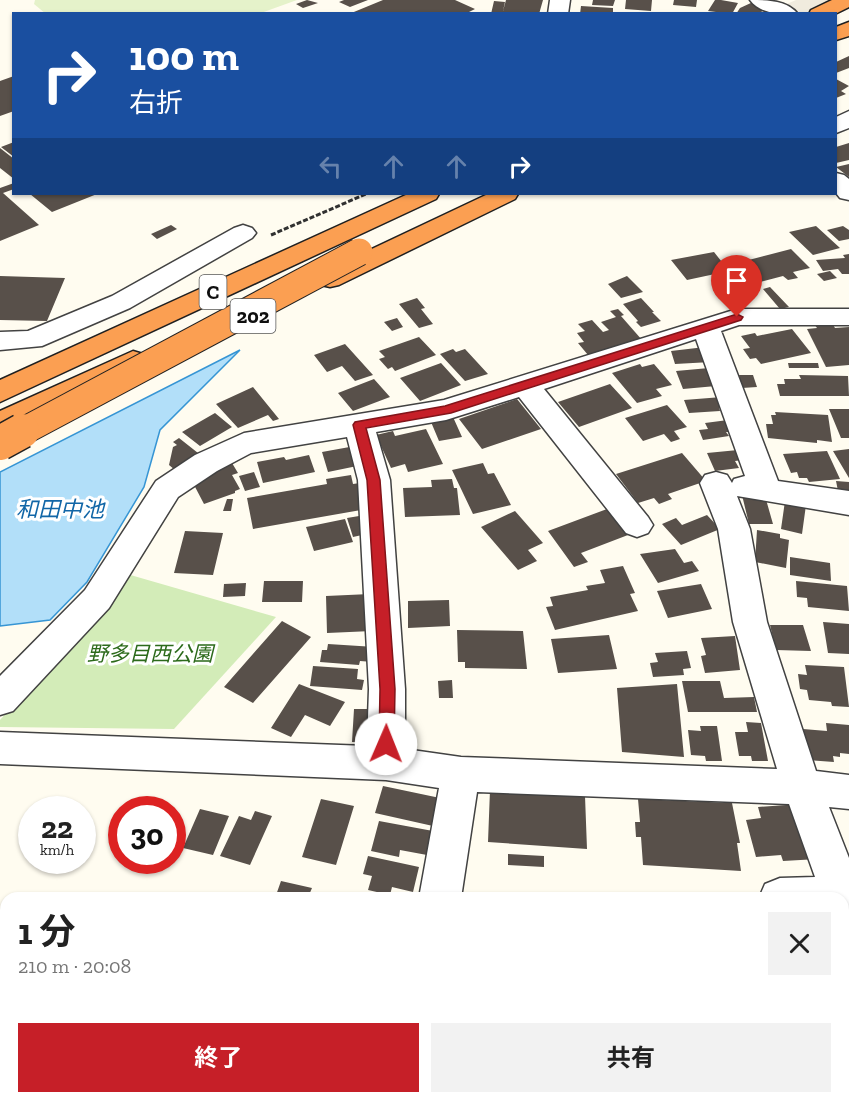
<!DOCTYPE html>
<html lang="ja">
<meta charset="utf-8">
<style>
:root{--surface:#fff;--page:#f2f2f2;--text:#222;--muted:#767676;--accent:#c61f28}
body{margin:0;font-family:"Zilla Slab","Noto Sans JP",serif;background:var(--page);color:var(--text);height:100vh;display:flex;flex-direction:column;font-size:22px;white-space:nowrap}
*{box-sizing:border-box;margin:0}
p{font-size:20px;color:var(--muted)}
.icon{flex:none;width:33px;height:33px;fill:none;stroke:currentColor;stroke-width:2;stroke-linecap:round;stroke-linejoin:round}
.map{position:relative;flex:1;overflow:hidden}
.drawer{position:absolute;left:0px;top:892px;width:849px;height:212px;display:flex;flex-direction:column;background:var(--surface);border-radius:18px 18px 0 0;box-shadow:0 2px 4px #0004}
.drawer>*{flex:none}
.guide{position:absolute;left:12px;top:12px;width:825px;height:183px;border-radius:0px;box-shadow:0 2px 4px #0004;background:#1a4fa0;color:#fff;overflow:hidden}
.speed{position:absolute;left:18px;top:796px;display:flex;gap:12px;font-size:30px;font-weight:700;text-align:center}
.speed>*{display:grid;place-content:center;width:78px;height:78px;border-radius:50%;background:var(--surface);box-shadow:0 2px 4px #0004;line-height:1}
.speed small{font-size:15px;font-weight:400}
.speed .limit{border:9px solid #d22;background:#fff;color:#111}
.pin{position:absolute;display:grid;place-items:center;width:51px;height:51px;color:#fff;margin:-62px -26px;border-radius:50% 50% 50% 0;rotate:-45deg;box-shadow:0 0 6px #0007}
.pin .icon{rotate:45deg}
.me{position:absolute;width:66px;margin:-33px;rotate:1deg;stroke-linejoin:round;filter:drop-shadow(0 0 4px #0008)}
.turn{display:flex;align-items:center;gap:21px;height:126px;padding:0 18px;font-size:27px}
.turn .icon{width:78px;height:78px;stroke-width:2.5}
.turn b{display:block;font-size:42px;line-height:51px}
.lanes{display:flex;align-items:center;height:57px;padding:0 18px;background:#0003;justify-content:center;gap:30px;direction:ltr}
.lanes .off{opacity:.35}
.round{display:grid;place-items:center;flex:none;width:63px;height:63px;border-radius:0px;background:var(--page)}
.headline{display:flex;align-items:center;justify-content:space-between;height:102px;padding:0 18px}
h1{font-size:36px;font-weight:700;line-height:45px}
.action{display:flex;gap:12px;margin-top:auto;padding:12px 18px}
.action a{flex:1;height:69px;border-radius:0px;background:var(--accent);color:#fff;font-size:24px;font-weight:700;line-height:69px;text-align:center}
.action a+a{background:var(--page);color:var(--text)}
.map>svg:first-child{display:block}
.green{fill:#d3ecb8}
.pitch{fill:#e5f2ca}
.plaza{fill:#f0ebde}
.water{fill:#b2dff9;stroke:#3695d4;stroke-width:1.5}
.building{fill:#58504a}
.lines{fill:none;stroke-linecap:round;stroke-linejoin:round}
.minor-casing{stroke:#424242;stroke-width:3}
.highway-casing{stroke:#202020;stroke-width:3}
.path{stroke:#313131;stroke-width:3;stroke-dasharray:5 2;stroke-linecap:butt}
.minor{fill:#fff;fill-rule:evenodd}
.highway{fill:#fb9f52;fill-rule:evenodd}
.highway-bridge-far1-casing{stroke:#202020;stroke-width:29;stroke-linecap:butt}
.highway-bridge-casing{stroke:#202020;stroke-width:37;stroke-linecap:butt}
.highway-bridge-far1{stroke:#fb9f52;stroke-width:27}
.highway-bridge{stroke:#fb9f52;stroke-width:34}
.route{fill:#c61f28;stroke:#81141a;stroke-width:1.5}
.labels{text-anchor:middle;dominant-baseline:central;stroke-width:6;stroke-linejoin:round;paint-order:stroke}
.shield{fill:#fff;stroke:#575757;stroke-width:1.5}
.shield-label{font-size:20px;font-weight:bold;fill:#0f0f0f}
.park-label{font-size:21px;font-style:italic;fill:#2c6a1b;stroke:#fff}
.water-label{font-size:22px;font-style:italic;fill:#1166a7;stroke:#fff}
</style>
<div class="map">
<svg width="849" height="1103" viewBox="0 0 849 1103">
<rect width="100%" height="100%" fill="#fffcf0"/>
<path class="green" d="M127,574L276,617L174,729L0,727V720Z"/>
<path class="pitch" d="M35,0H297L261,13L46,14L34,4Z"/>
<path class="plaza" d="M796,0H832L805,13L789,10L782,6Z"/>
<path class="water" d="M240,350L160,430L144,487L87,582L50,620L0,626V472Z"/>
<path class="building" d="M307,0L318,3L303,8L296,4Z
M344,0H368L350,7L339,2Z
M383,0H455L475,9L465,14H349Z
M506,0H543L539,14H491L494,1L505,2L503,11Z
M593,0H615L613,6L592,5Z
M626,0H652L651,11L625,9Z
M674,0H697L696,7L673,5Z
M715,0H721L738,3L732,14L708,11Z
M753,2L769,8L761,12L764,14H736L740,8Z
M581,6L613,8V14H580Z
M849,56V68L836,73V62Z
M14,76V111L0,116V81Z
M836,79L849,86L841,91L846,94L836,98Z
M14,142V157L1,147Z
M849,143V160L836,163V147Z
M0,148L14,159V179L0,168Z
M849,164V177L836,167Z
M14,183V189L3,193L39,225L0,241V188Z
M30,194H97L52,212Z
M171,225L177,229L157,239L151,234Z
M816,226L840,248L813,255L789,232Z
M843,226L849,230V239L839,241L827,230Z
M791,249L810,268L793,272L798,278L788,280L783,276L760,282L741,262Z
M714,252L729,271L687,280L671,260Z
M849,254V274H842L838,269L823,271L816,260L845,258L843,255Z
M830,271L837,278L824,281L817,274Z
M0,276L65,278L47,321L0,320Z
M627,276L643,292L621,298L608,284Z
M770,287L789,307L780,309L763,289Z
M417,298L425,308L421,309L433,324L419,328L399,304Z
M641,298L654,312H652L661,321L641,327L636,322L638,321L623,304Z
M618,309L624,315L621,316L642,340L588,355L578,343L584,342L577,333L585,331L578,324L592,320L603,332L609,330L601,322L616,317L610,311Z
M397,318L403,327L392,331L384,322Z
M832,323L835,328L849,327V365L826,367L807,329L817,328L814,324Z
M792,329L811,353L761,364L756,358L750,359L743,349L750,348L741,336L755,333L757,336Z
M419,337L436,355L395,371L392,367L388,369L379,359L385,357L379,351Z
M345,344L373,375L355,381L342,366L327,372L314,355Z
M705,347L711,362L675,364L671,351Z
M453,349L456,352L465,349L488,374L465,381L440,354Z
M441,363L461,385L420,401L400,378Z
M788,363H818L819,368H789Z
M640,364L642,367L654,364L672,385L656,389L662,396L637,403L612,373Z
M709,368L716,386L683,389L676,371Z
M739,375H753L757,387L742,388Z
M799,375L848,376L849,396H780L777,384H785L784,379H801Z
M374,379L390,397L353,411L338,393Z
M610,384L632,408L579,427L558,402Z
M253,387L279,419L273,421L268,415L238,428L216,404Z
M722,397L726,407H719L720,411L689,413L684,400Z
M517,399L541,429L482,449L459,419Z
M667,405L687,427L674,431L680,439L671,442L664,434L643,441L625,418Z
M829,409H849V438H841Z
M775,412L828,415L832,442L817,440V443L768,438L766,424H773L771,415H776Z
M215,413L232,427L200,446L182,432Z
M453,417L462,437L439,441L431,422Z
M728,420L733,432H726L729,436L703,440L699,430L708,429L705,423Z
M426,429L443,464L408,472L405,464L391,468L376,435L393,431L395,436Z
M179,438L198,453L175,470L169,465L173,447L177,445L173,442Z
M355,446L362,465L328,472L322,452Z
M849,449V478L833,451Z
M738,450L743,460L735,461L739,468L715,471L707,453Z
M827,451L840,479L809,482L807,478H799L797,472L791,473L783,454Z
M682,453L706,481L668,494L672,499L659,504L654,498L638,503L616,474Z
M309,455L315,472L263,483L257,462L284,457L286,460Z
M232,463L238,473L232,475L240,489L235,491V493L204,504L193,483L207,478L204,473Z
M483,463L488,474L494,473L511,505L473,514L452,470Z
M254,472L260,487L245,491L239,476Z
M351,475L353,484L360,483L364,499L358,500L361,510L253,529L247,498L327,484L326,479Z
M452,479L454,488H457L460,515L405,517L403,488L432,487L431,480Z
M836,481L849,482V491H838Z
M742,495L765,496L773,524H749Z
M227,499H233L231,511H223Z
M785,501L806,505L802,534L781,529Z
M607,509L628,535L581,553L588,562L574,567L548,531Z
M515,511L543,543L528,550L537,561L518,570L481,527Z
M365,515L371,533L353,537L347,518Z
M707,515L720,529L681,545L662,524L676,518L682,525Z
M345,519L353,542L314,551L306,527Z
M757,530L780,534V538L789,540L786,568L755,562Z
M185,531L223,533L213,575L174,573Z
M675,549L684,563L692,561L699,571L658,583L640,554Z
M790,557L830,563L831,581L790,575Z
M623,566L635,593L630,594L638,611L555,630L546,607L553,606L550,597L588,590L586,586L605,583L600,570Z
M264,581H303L302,602H262Z
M796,581L847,586L849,611L808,607L807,598L797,597Z
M246,583L245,596L223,597L224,584Z
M701,584L712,609L668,618L657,591Z
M370,594L372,631L327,633L326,596Z
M449,600L450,626L408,628V601Z
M282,621L311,637L253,703L224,687Z
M823,622L849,624V654L828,653Z
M770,625H803L811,651L776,650Z
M457,630L523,631L527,669L465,668V662H458Z
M609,635L617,669L558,673L551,639Z
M735,636L740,670L705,673L701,656L706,655L701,638Z
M328,644L375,647L373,662L360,661L359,665L320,662L322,650H327Z
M687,651L691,668L683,669L684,675L653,677L650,663L658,662L655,653Z
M805,665L844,667L849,707L832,706L831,702L809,700L807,690L800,689L798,674L807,675Z
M313,666L358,669L357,679L364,680L362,690L310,686Z
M452,680L453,698H439L438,681Z
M682,681H720L724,698L754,697L757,712H688Z
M299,684L345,702L330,726L305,715L291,737L271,728Z
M677,684L684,757L622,752L617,688Z
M354,709H376L375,742H352Z
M746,722L761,723L768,761H752L751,756H739L735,732H748Z
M826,723L849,725V754L840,753V757L833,756L834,762L807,760L803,729L827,731Z
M700,726H717L722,761H706L705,756L691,755L688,730L701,731Z
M383,786L440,798L433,826L375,813Z
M490,790L585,796L587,849L488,842Z
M321,799L354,806L336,865L302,857Z
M638,799L732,803L740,843H737L741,871L643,865L641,837H636L635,822H640Z
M800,804L818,859L783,861L781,855L756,857L746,820L761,818L758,807Z
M200,809L229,816L213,855L183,848Z
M255,811L272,816L250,865L220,856L239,816L251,820Z
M379,821L433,831L427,855L400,850L399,857L371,851Z
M508,854L544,856V867L508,865Z
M368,856L419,867L413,892L392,887L390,895L368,890L372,876L363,874Z
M281,881L312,888L309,895L321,898H275Z
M843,954H849V995H843Z
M844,1018L849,1037V1067H843Z
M113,1098H158L164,1100L163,1103H111Z
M650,1098H702L703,1103H651Z"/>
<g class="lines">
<defs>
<path id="minor" d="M550,0H570L568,14H548Z
M750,0C767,0 787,0 798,14C782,14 761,15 750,0Z
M849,111V128L836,133V117Z
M836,173L844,175L849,179V200L840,198L836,193Z
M243,225L252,228L256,233L252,238L130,308L42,346L0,350V332L28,331L112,296L234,228Z
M737,309H849V325H739L721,331L778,481L849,491V515L737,496L750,529L767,622L816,771L849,775V809L829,807L849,858V913L843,916V898H759L765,884L780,878L815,877L789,804L477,792L461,898H419L439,788L386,780L0,764V732L367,746L369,689L358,480L347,437L251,453L217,471L178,497L109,608L13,711L0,715V676L85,590L156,481L195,455L244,433L444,400ZM696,339L745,476L734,479L732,483L727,475L716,472L705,475L700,483L718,529L733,622L777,769L461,757L405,749V689L390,480L376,432L446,420L519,397L626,533L637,537L648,533L653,525L648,517L544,389Z
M849,981V1025L843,1026V982Z
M459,1098H507L509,1103H461Z"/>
<path id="highway" d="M832,0H849V7L835,14H809L811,10Z
M849,22V36L836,40V27Z
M408,194H439L436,199L0,402V380Z
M488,194H518L515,199L339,285L330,287L321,285L317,279L321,273Z
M133,351L143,354L147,360L143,366L0,433V411Z"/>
</defs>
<use href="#minor" class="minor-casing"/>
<use href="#highway" class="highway-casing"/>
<path class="path" d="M271,235L366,194"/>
<use href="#minor" class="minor"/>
<use href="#highway" class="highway"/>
<defs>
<path id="highway-bridge-far1" d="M20,433L359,252"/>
<path id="highway-bridge" d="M0,443L22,431"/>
</defs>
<use href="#highway-bridge-far1" class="highway-bridge-far1-casing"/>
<use href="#highway-bridge" class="highway-bridge-casing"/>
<use href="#highway-bridge-far1" class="highway-bridge-far1"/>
<use href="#highway-bridge" class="highway-bridge"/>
</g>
<path class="route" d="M737,314L743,317L741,320L451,413L366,428L380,480L395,689L394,744L392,749L386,751L381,749L379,744L380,689L367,480L353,425L355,422L445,406Z"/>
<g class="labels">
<g class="shield">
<rect x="199.5" y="275" width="27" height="34" rx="4.5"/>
<rect x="230.5" y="299" width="45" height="34" rx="4.5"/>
</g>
<g class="shield-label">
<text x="213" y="292">C</text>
<text x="253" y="316">202</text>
</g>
<g class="park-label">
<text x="150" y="653">野多目西公園</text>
</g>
<g class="water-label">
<text x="60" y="509">和田中池</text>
</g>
</g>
</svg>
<div class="speed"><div>22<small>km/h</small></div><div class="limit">30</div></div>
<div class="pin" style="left:737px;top:317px;background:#d93025"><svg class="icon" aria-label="arrive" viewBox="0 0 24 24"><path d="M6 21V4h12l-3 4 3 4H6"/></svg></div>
<svg class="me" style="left:386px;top:744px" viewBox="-20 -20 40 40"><circle r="19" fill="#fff"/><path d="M0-13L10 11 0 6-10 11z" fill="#c61f28"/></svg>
<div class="guide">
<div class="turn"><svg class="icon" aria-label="right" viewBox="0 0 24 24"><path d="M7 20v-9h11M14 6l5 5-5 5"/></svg><div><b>100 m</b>右折</div></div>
<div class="lanes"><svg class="icon off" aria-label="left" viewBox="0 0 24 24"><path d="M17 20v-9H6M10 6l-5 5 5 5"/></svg><svg class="icon off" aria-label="ahead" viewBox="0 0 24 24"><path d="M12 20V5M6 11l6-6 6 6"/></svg><svg class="icon off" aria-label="ahead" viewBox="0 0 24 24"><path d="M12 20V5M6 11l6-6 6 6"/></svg><svg class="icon" aria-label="right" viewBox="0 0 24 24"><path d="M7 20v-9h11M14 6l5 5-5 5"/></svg></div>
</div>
<section class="drawer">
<div class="headline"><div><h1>1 分</h1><p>210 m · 20:08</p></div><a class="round"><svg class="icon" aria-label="close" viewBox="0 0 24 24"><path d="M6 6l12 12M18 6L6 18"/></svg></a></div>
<div class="action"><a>終了</a><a>共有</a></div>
</section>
</div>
